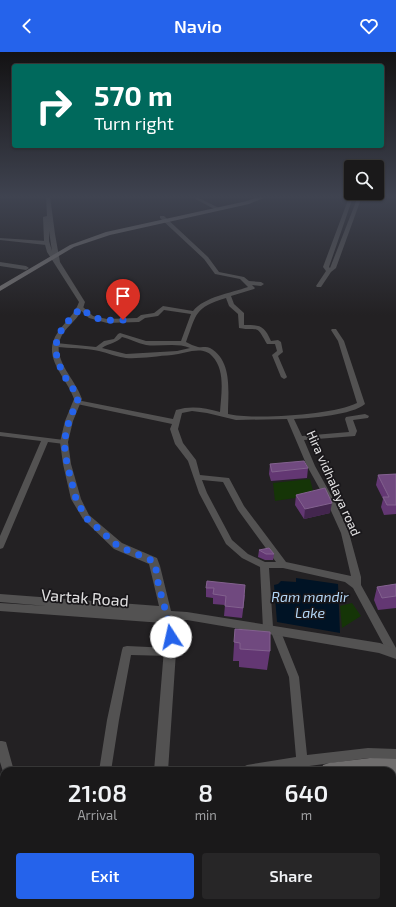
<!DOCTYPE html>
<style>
:root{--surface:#1a191a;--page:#272627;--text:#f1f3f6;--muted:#9fa0a2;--line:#383839;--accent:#2563eb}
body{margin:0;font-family:"Exo 2",sans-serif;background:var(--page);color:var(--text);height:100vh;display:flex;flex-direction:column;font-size:15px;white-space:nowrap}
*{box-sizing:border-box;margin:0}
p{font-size:13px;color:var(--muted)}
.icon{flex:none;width:22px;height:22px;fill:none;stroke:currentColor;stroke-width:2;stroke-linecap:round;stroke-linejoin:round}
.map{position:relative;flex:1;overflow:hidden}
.side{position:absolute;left:0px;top:715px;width:396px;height:140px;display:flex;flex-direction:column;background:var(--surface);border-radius:12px 12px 0 0;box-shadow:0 1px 3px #0004,0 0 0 1px var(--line)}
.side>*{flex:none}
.guide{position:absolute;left:12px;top:12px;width:372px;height:84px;border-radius:4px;box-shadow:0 1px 3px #0004,0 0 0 1px var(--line);background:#00695c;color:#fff;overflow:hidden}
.buttons{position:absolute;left:344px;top:108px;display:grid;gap:8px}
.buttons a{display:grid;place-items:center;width:40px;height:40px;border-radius:4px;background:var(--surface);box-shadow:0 1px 3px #0004,0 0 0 1px var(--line);font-size:20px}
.pin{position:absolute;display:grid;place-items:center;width:34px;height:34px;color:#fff;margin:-41px -17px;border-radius:50% 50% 50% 0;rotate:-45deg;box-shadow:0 0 4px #0007}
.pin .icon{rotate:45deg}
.me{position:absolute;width:44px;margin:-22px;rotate:350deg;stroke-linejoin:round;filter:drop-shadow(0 0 3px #0008)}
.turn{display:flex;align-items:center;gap:14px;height:84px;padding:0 16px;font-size:18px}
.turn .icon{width:52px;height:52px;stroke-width:2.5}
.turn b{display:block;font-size:28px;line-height:34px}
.eta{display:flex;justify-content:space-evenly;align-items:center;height:68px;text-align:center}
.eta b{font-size:24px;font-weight:600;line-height:28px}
.cta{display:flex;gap:8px;margin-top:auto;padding:8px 16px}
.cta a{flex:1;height:46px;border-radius:4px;background:var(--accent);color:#fff;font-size:16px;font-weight:600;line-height:46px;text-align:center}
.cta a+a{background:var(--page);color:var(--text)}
header{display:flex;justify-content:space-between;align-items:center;height:52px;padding:0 16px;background:var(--accent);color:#fff;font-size:18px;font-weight:600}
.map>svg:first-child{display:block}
.green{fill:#153507}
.water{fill:#001325}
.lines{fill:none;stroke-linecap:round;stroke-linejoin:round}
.minor{fill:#535252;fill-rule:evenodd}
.tertiary{fill:#535252;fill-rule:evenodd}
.secondary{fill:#6f6d6d;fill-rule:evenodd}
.wall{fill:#633773}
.shaded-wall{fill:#43264e}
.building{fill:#70497f;stroke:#82618e}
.route{stroke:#2563eb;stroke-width:7;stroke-dasharray:0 12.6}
.labels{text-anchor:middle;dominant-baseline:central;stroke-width:3.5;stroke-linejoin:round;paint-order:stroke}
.street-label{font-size:13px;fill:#e1e0e1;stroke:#19171a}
.water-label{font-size:14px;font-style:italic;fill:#b4d7f7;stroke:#19171a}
.near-street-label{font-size:16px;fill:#e1e0e1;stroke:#19171a}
</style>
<header><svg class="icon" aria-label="back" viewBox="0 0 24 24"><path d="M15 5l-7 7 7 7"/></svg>Navio<svg class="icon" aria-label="heart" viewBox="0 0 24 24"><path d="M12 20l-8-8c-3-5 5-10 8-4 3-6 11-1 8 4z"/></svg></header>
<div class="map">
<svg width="396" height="855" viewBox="0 0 396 855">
<rect width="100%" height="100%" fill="#232123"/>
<path class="green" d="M310,427L314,443L275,449L273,431Z
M352,551L361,564L342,576L340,554Z"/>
<path class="water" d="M296,526L338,532L340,581L277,570L274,533L278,532L281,529L296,530Z"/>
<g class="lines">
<path class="minor" d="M352,144H359L361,147L336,216L331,220L321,235H317L316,234L326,219L323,215L348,148ZM355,145L357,147L330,216L329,215L352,148Z
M160,164H164L208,205L219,220L244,225L249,229L261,230L264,232L261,234L252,233L255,236L254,237L231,244L234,252L244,261V273C260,273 264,273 271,289L278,288L281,290L283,300L278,304L287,325L286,326L284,327L281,325L272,303L277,299L275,292H267C255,271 260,280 239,276L238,262L229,254L226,246C194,256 197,261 186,290C190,292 194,294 198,295C202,296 206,294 210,296C233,309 228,340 228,362C255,368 333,363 357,351L338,289L331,278L332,277H336L344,289L365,352C352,363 312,366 294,367L302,384L349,380L345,367L346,365L365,362L369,364L368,366L353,368L357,379L355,384L304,388L315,414L335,450L349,481L361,525V533L396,596V603L393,604L389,603L353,536L345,530L283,516H269L273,575H279L299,625L307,703L368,696L396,697V709L368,706L302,715L278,719H241L243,715L247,713L296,705L289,625L271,580L268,581L265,580L263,577L260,515L242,506L226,492L199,441L188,409L175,392L170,377L172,372L77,352L73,350L77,348L173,367L176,358C192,353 205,356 220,360C221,343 226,318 212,304C202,293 185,302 172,303C157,304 139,307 126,306C117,305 108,301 99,299C85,296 70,296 56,295L53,293L56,291L96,295L104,289L114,287L118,282L120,281L146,289H181L191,262L164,258L158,264L145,266L139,270L107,271L89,266L78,256L83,255L93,264L107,267L137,266L141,263L154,261L163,254L193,259C204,245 231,241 248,235L240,227L215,222L204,207L160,166ZM122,285C130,287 137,291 146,293C160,295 176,290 190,296L177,299L126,302L102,296C109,291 117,291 122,285ZM192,359L207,361L236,368L287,367L307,414L327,450L341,481L351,524L286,510L244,454L229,426L200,423L196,408L183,391L178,377L182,361ZM202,428L223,430L238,458L276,510H265L248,502L232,488L207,441Z
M0,186L46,189L49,191L46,193L0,188Z
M0,210L26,214L29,216L26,218L0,214Z
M0,380L64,388L68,390L64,392L48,390L4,494L3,496L0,497V484L41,389L0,384Z
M127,594L170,596L174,597L175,600L174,603L170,604L131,603L119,668L111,719H99L107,668L122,598L123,595Z
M0,689H2L6,690L14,719H4V723L0,710Z
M167,851H181V855H167Z"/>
<path class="tertiary" d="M46,144H50L55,182L60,210L85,250C82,263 72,270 64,280C47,304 75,325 82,347L73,369L68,390L71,412L81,447L89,463L122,491L157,506L160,514L171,559L187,560L380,591L396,597V607L379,601L187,568H173L177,585L168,719H154L165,585L163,571L0,559V551L47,554L0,550V542L159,554L149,512L114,497L83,467L71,447L63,412L60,390L65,369L74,347C67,325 40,305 58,280C65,270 75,262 79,250L47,200L44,189L43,165L47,164ZM49,179L52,199L49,189Z
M190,144H195L221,157L216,158Z
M261,144H291L289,145L271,146L261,145Z"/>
<path class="secondary" d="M260,144H268L249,152L110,183L74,195L0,239V234L70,193L106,180L247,149Z
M370,706L396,707V723H392V719H321L323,713L329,711Z
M0,751H4V779H0Z"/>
</g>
<path class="wall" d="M270,412L308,416L307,426L271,429L269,422Z
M396,422V462L384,463L381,455L383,447L376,433L378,423Z
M296,443L330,461L304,467L295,453Z
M259,498L274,502L273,508H265L258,505Z
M207,529L245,543L242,566L224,564L225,553L213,552V546L206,545V536Z
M396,532V556L378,558L374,548L377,535Z
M235,577L270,599L267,618L239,615V609H233Z"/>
<path class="shaded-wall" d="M332,451L330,461L304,467L305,457Z"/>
<path class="building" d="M304,409L308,416L272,420L270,412Z
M396,422V453H387L383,445H389L378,423Z
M325,436L332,451L305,457L296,443Z
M269,496L274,502H266L259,498Z
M207,529L245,533L243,556L225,554L226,544L213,542L214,536H206Z
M396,532V544L382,546L377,535Z
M235,577L270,580V599L240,597V591L234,590Z"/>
<linearGradient id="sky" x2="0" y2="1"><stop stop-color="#131213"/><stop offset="0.55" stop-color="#3f4350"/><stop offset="1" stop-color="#3f4350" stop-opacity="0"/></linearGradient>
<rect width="396" height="263" fill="url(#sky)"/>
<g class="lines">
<path class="route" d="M123,268C104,269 96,269 81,256C56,280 48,293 65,325C69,332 76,339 78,347L69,369L64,390L67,412L76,447L86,466L118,494L153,509C157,516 156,522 158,530C162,549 169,566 171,585"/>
</g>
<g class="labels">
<g class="street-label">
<text transform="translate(334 431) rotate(66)">Hira vidhalaya road</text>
</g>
<g class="water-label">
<text x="310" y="544">Ram mandir<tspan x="310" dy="16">Lake</tspan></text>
</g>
<g class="near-street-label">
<text transform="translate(85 545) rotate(4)">Vartak Road</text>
</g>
</g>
</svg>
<div class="buttons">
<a><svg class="icon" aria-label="search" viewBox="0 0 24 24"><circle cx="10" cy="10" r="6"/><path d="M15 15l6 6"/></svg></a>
</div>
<div class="pin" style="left:123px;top:268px;background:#d93025"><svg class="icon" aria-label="arrive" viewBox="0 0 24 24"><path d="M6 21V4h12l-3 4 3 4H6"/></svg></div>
<svg class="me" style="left:171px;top:585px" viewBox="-20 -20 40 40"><circle r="19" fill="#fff"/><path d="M0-13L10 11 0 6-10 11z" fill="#2563eb"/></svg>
<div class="guide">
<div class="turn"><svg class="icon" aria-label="right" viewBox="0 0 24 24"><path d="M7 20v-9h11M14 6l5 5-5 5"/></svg><div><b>570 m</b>Turn right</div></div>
</div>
<section class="side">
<div class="eta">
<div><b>21:08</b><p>Arrival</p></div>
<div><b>8</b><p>min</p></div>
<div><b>640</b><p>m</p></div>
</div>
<div class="cta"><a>Exit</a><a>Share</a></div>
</section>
</div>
